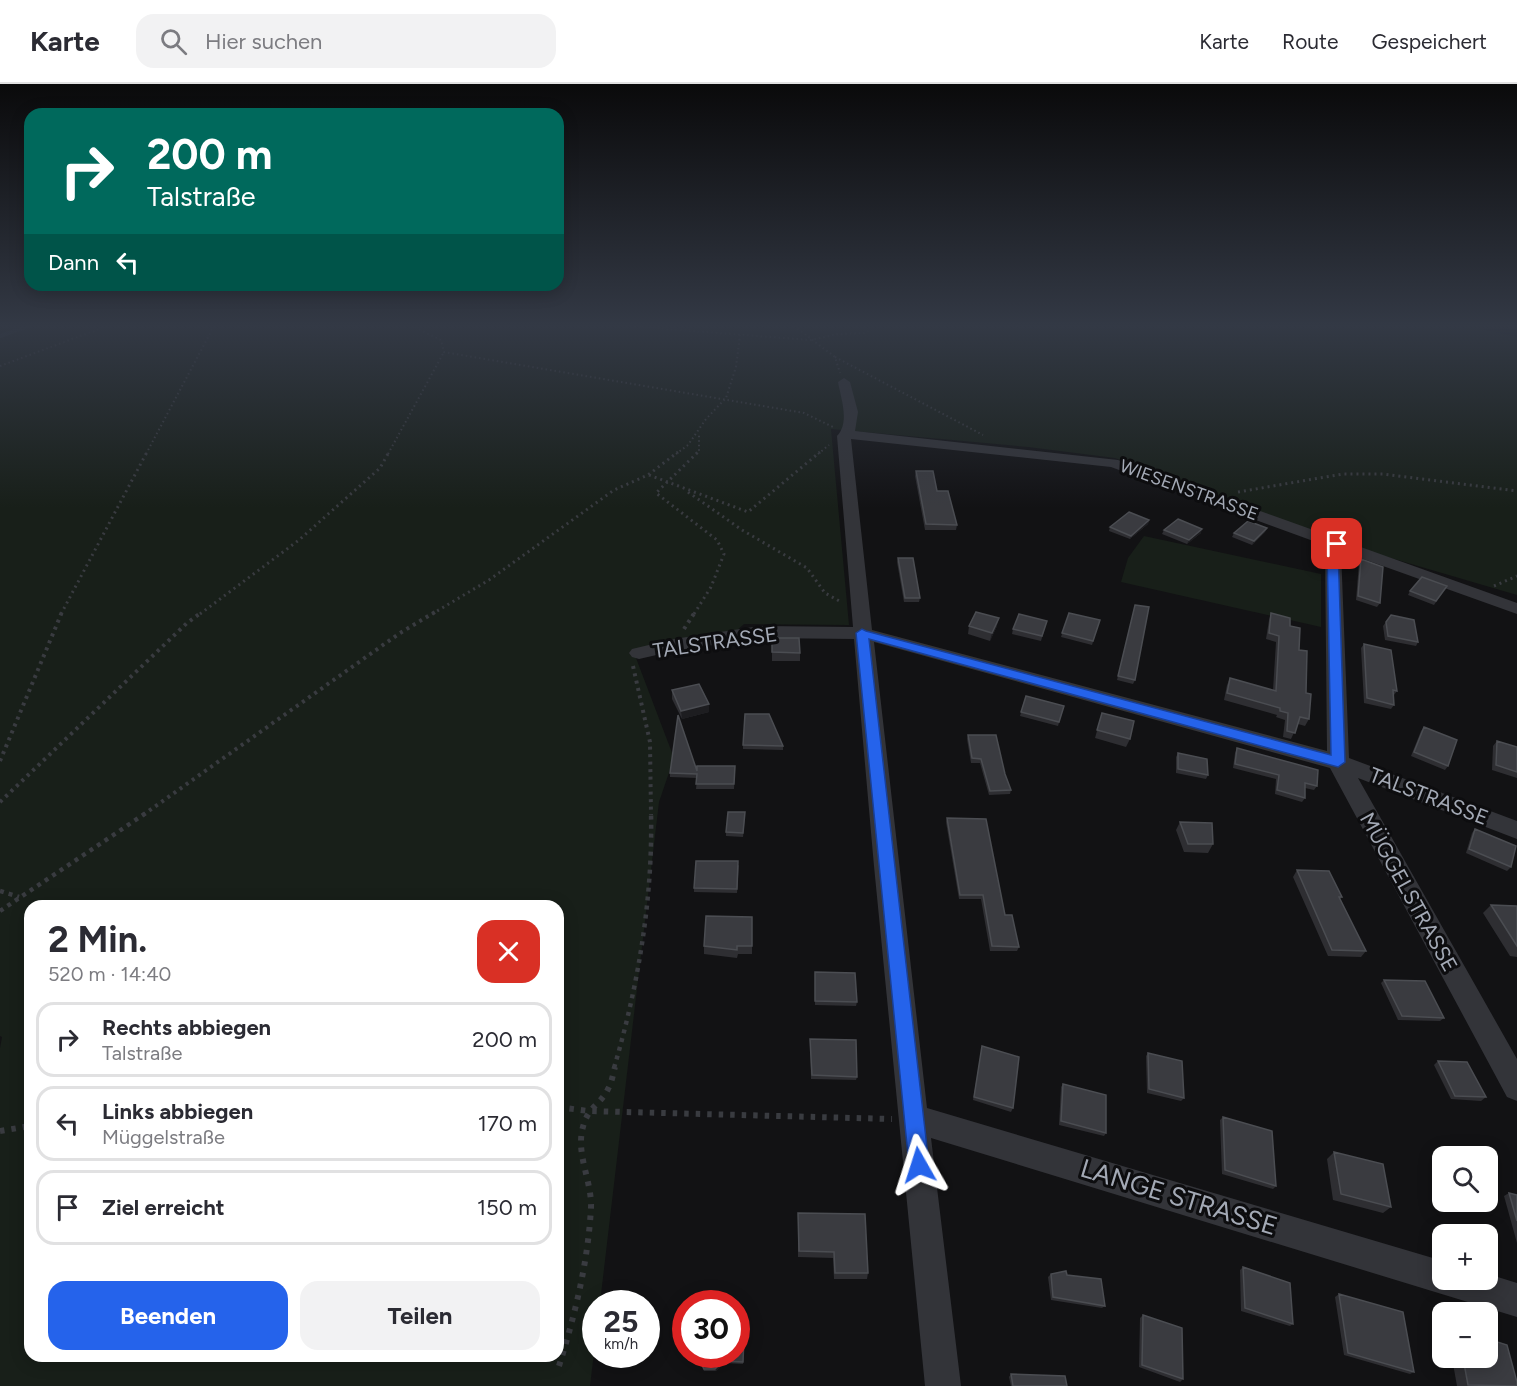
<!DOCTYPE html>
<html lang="de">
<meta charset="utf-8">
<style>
:root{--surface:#fff;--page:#f2f2f3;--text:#2b2b33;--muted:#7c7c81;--line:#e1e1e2;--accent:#2563eb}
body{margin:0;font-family:Figtree,sans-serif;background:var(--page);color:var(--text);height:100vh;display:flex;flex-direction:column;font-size:22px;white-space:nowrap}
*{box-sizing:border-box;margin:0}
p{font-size:20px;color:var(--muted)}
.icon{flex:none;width:33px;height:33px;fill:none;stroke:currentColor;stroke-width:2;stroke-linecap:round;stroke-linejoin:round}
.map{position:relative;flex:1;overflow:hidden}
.panel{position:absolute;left:24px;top:816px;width:540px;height:462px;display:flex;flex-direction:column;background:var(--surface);border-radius:18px;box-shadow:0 3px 15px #0003}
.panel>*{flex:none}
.guide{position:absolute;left:24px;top:24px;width:540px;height:183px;border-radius:18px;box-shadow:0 3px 15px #0003;background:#00695c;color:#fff;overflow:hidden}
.controls{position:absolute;left:1432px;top:1062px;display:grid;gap:12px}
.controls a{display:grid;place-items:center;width:66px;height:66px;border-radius:12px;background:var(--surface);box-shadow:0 3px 15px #0003;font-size:30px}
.speed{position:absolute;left:582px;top:1206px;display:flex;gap:12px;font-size:30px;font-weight:700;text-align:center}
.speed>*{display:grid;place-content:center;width:78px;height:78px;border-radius:50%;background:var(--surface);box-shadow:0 3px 15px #0003;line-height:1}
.speed small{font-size:15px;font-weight:400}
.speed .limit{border:9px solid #d22;background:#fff;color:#111}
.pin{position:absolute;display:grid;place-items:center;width:51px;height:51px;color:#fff;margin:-26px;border-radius:12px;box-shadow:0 3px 9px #0006}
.me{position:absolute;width:66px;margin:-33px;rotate:354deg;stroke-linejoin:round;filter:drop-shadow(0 0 4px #0008)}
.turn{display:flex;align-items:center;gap:21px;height:126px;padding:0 24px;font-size:27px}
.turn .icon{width:78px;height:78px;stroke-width:2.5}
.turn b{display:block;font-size:42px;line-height:51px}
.then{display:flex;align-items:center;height:57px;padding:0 24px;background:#0003;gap:12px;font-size:22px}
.round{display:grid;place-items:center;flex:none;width:63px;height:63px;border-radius:18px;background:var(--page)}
.headline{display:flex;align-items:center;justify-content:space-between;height:102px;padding:0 24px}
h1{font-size:36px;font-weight:700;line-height:45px}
.cta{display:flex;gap:12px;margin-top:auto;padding:12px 24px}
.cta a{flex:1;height:69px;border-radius:18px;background:var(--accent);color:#fff;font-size:24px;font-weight:700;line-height:69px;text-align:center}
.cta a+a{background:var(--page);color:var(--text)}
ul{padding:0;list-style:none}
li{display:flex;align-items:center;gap:18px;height:75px;margin:0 12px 9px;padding:0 12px;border:3px solid var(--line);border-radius:18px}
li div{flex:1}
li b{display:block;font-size:22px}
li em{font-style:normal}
header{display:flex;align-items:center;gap:36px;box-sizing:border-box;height:84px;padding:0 30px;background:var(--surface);border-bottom:2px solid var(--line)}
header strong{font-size:28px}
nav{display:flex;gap:33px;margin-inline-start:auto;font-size:21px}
.search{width:420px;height:54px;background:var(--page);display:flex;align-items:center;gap:15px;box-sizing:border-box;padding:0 21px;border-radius:18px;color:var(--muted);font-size:22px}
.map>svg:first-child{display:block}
.green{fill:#181f19;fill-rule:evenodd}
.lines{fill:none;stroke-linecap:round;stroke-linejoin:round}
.stream{stroke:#293138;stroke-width:4}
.path-far4{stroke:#393b40;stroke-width:2;stroke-dasharray:1.5 3;stroke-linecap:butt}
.path-far3{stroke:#393b40;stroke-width:3;stroke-dasharray:2 4;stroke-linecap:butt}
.path-far2{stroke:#393b40;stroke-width:4;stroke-dasharray:3 4.5;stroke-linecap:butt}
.path-far1{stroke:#393b40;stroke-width:4.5;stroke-dasharray:4 5;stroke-linecap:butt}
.path{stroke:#393b40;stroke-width:6;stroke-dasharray:4.5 7;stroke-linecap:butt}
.street{fill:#333439;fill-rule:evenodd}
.wall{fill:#2e2e32}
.shaded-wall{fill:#1d1d20}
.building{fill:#3a3b40;stroke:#4b4d52;stroke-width:1.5}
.route{fill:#2563eb;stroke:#184099;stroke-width:1.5}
.labels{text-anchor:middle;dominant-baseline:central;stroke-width:6;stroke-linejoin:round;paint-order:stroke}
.far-street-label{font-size:18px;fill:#a3a9b5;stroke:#0d0d0f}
.street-label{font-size:21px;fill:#a3a9b5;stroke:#0d0d0f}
.near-street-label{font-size:26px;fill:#a3a9b5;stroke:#0d0d0f}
</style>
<header>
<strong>Karte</strong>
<div class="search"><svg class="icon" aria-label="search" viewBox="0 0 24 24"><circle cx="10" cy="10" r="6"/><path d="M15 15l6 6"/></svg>Hier suchen</div>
<nav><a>Karte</a><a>Route</a><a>Gespeichert</a></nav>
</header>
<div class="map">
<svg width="1517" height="1302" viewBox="0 0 1517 1302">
<rect width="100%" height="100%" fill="#121214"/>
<path class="green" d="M0,242H1467L1517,253V511L1360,465L1115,374L1028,363L831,345L849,541L744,540L725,557L636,574L674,674L659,718L600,1219L596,1220L595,1260L590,1302H0V964L2,953L0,952ZM30,822H558V1272H30Z
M1144,452L1321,490V543L1121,498L1128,474Z"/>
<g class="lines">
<path class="stream" d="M0,252L28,242"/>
<path class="path-far4" d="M411,242L441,256L444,268L804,329L833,343
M626,242L811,256L838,250L866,249L871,242
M794,242L835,273L840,289
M835,273L983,351
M0,282L107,242
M146,370L214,242
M388,370L444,268
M676,370L688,361L706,335L726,314L736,283L740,251
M696,370L699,367V349
M818,370L829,361"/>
<path class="path-far3" d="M649,391L748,428L820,368
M688,408L742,446L807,484L825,509L841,518
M1238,408L1343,390H1383L1517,407
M1494,502L1517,492
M61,530L147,368
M200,530L299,456L380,384L389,368
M432,530L489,496L614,406L648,391L678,368
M694,530L711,503L724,470L717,456L656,409L698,368"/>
<path class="path-far2" d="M684,545L695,528
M633,582L650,658L651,731
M0,677L62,528
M0,718L187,539L202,528
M143,731L400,549L435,528"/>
<path class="path-far1" d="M0,807L19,813
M0,827L146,729
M614,984C638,903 653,814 651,729"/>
<path class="path" d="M558,1023L588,1027L892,1035
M0,1047L30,1042
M559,1282C575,1231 588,1178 591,1124C592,1098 577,1073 582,1047C587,1022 600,1022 608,1005C612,998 613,990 615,983"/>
<path class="street" d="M844,294L850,298L858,328L855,347L1118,376L1517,519V530L1341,467L1349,674L1517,737V755L1358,694L1517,975V1017L1507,1013L1330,684L874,558L927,1024L1443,1177V1196H1488V1190L1517,1199V1233L931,1054L961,1302H925L874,782L854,555L760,554L674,567L639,575L632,573L629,569L632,565L674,555L760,542L853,543L837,352C850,338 841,315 838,298ZM851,355L1111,383L1327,462L1325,465L1327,667L872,546Z"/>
</g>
<path class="wall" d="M916,387L957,441L956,446H925L915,392Z
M1149,436L1148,440L1130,455L1109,447L1110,443Z
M1267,444L1265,448L1252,461L1232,453L1234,449Z
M1164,446L1201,449L1187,460L1162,450Z
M898,474L920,514L919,518H904L897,478Z
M1361,475L1380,519L1377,523L1356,516L1359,479Z
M1447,502L1434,521L1408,511L1410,507Z
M1134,525L1135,596L1133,600L1117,596Z
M1069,529L1100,536L1092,561L1061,553Z
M1271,529L1290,542L1299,566L1306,609L1309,635L1305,642L1298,640L1291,655L1283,653L1285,636L1276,633L1277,631L1224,616L1227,601L1230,594L1273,606L1276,558L1266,555L1269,536Z
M1047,537L1041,557L1012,550L1013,545Z
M1386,538L1418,558L1416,562L1385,556L1383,542Z
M969,542H997L990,557L968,550Z
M772,554L800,569V577H772Z
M1364,560L1397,607L1394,611H1393L1394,621L1391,625L1364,619L1361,564Z
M672,606L709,620V628L682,635L672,615Z
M1026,612L1064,622L1058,642L1020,632Z
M1102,629L1130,655L1126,663L1095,654Z
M1424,643L1448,682L1445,686L1411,672L1421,647Z
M968,651L1011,706L1010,710L989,711L980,679H971L967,655Z
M1497,657L1517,663V694L1492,686L1493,662Z
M743,661L783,662V666L743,665Z
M1237,664L1317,702L1314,706L1305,704V714L1302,718L1275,710L1276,695L1233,684L1235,669Z
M1178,669L1208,691L1206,695L1176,689V673Z
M735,682L734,705H696L697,694L670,693V689Z
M745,733L743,753L726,752V748Z
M947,734L1005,831L1019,863L1017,867H990L981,815H959L946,738Z
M1180,738L1213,760L1208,769L1184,768L1176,746Z
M1475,745L1511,783L1507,787L1466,769L1472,749Z
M739,781L737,809L694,808V804Z
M1297,786L1342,813L1340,815L1366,867L1361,873L1328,872L1293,793Z
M1491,821L1517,822V873L1510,872L1483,829Z
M752,833V870H738L737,874L704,870V862Z
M815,892L857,918L856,922L815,921Z
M1384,896L1444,934L1440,937L1398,936L1381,899Z
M810,959L857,993L856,996L811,995Z
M982,962L1013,1024L1011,1028L973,1016Z
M1148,969L1184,1014L1181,1017L1147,1009L1146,972Z
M1438,977L1486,1013L1481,1017L1451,1015L1434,981Z
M1063,1000L1106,1049L1104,1052L1059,1041L1061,1003Z
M1223,1033L1276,1102L1273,1105L1222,1090L1220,1036Z
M1334,1068L1391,1123L1383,1129L1333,1116L1327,1075Z
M1509,1109L1517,1111V1159L1504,1112Z
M798,1129L868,1189L867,1195H834L833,1174L798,1173Z
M1243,1183L1293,1240L1290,1242L1241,1227L1240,1186Z
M1051,1190L1067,1191L1105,1222L1102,1224L1051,1216L1048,1193Z
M1339,1210L1414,1288L1410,1290L1344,1271L1335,1213Z
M745,1229L743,1280L724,1279L716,1287H704L699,1277H688L687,1274Z
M1143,1231L1183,1295L1180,1298L1139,1283L1140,1234Z
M1452,1274H1488L1517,1302H1457Z
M1011,1290L1067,1302H1011L1009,1293Z"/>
<path class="shaded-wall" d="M1149,436L1148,440L1130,455L1131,452Z
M1267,444L1265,448L1252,461L1254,457Z
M1202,445L1201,449L1187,460L1189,456Z
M999,534L997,542L990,557L992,549Z
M709,620V628L682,635L681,627Z
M723,1277L724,1279L716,1287L715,1285Z"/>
<path class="building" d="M916,387H933L937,407H948L957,441L926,440Z
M1129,428L1149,436L1131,452L1110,443Z
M1178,435L1202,445L1189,456L1164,446Z
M1248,437L1267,444L1254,457L1234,449Z
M898,474H913L920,514H905Z
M1361,475L1383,483L1380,519L1358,512Z
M1422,493L1447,502L1436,517L1410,507Z
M1135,521L1149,523L1135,596L1118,592Z
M976,528L999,534L992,549L969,542Z
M1069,529L1100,536L1093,557L1062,549Z
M1271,529L1290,534V542L1300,544L1299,566L1307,567L1306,609L1311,610L1309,635L1300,633L1295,649L1287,647L1288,629L1280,627V624L1227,609L1230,594L1276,607L1279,552L1269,549Z
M1019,530L1047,537L1042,552L1013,545Z
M1391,531L1414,536L1418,558L1388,552L1386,538Z
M772,554H799L800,569L772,568Z
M1364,560L1391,566L1397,607L1393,606L1394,621L1367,614Z
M699,600L709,620L681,627L672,606Z
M1026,612L1064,622L1059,638L1021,628Z
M1102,629L1134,637L1130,655L1097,646Z
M745,630H769L783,662L743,661Z
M678,631L697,687V682H735L734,700H696L697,690L670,689Z
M1424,643L1457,656L1448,682L1414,668Z
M968,651H996L1005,690L1011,706L990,707L981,675L972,674Z
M1497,657L1517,663V688L1496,681Z
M1237,664L1318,686L1317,702L1305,699V714L1277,706L1279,691L1235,680Z
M1178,669L1207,675L1208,691L1178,685Z
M728,728H745L743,749L726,748Z
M947,734L986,735L1005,831H1012L1019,863L992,862L983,811H960Z
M1180,738L1212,739L1213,760H1188Z
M1475,745L1516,762L1511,783L1469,765Z
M696,777H738L737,805L694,804Z
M1297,786L1329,787L1342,813H1339L1366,867L1332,866Z
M1491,821L1517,822V862Z
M706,832L752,833V862H737V866L704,862Z
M815,888L855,889L857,918L815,917Z
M1384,896L1425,897L1444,934L1402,932Z
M810,955L856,956L857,993L812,991Z
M982,962L1019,973L1013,1024L974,1013Z
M1148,969L1182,977L1184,1014L1149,1005Z
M1438,977L1467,978L1486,1013L1455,1012Z
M1063,1000L1106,1011V1049L1061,1037Z
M1223,1033L1272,1047L1276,1102L1225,1086Z
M1334,1068L1383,1080L1391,1123L1341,1110Z
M1509,1109L1517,1111V1137Z
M798,1129L865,1130L868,1189H835L834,1168L799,1167Z
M1243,1183L1290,1199L1293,1240L1245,1224Z
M1066,1187L1067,1191L1101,1195L1105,1222L1053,1213L1051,1190Z
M1339,1210L1403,1228L1414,1288L1348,1269Z
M736,1229H745L743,1278L723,1277L715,1285H704L699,1275L687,1274V1270H736Z
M1143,1231L1182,1244L1183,1295L1142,1281Z
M1488,1255L1507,1261L1517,1298V1302L1468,1301L1463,1274H1488Z
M1011,1290L1065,1292L1067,1302H1013Z"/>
<linearGradient id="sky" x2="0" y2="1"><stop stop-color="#0a0a0b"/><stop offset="0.57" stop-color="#333945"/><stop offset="1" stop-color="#333945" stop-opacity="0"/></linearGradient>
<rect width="1517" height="424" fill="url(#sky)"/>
<path class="route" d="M1333,457H1337L1342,460L1338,465L1345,678L1338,683L869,555L929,1081L926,1088L919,1091L912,1088L909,1081L856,549L862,545L866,547L1331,671L1327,465Z"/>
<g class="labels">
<g class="far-street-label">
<text transform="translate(1189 406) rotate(20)">WIESENSTRASSE</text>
</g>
<g class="street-label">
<text transform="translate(715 558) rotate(-8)">TALSTRASSE</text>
<text transform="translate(1429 712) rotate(21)">TALSTRASSE</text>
<text transform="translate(1409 808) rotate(61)">MÜGGELSTRASSE</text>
</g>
<g class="near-street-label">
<text transform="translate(1179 1113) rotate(17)">LANGE STRASSE</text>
</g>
</g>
</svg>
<div class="controls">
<a><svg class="icon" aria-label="search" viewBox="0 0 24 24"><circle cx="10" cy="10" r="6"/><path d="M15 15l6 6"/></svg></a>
<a>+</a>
<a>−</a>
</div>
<div class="speed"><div>25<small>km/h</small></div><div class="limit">30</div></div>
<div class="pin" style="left:1337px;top:460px;background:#d93025"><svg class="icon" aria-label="arrive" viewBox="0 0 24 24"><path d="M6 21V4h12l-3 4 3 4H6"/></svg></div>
<svg class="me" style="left:919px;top:1081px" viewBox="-20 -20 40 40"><path d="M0-17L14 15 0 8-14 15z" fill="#2563eb" stroke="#fff" stroke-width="4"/></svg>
<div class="guide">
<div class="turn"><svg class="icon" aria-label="right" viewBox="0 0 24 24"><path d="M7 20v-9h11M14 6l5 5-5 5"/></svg><div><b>200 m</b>Talstraße</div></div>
<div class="then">Dann<svg class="icon" aria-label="left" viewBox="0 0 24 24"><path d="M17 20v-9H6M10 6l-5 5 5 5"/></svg></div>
</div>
<section class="panel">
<div class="headline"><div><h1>2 Min.</h1><p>520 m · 14:40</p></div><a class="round" style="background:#d93025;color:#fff"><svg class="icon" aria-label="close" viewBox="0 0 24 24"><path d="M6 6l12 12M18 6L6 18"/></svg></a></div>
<ul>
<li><svg class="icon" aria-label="right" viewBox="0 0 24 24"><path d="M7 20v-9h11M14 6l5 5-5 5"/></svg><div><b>Rechts abbiegen</b><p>Talstraße</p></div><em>200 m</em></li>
<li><svg class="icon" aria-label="left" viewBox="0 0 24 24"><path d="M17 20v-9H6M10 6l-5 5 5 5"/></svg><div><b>Links abbiegen</b><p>Müggelstraße</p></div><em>170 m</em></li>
<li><svg class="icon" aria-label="arrive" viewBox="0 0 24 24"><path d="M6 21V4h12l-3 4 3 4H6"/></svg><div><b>Ziel erreicht</b></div><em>150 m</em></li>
</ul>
<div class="cta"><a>Beenden</a><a>Teilen</a></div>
</section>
</div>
